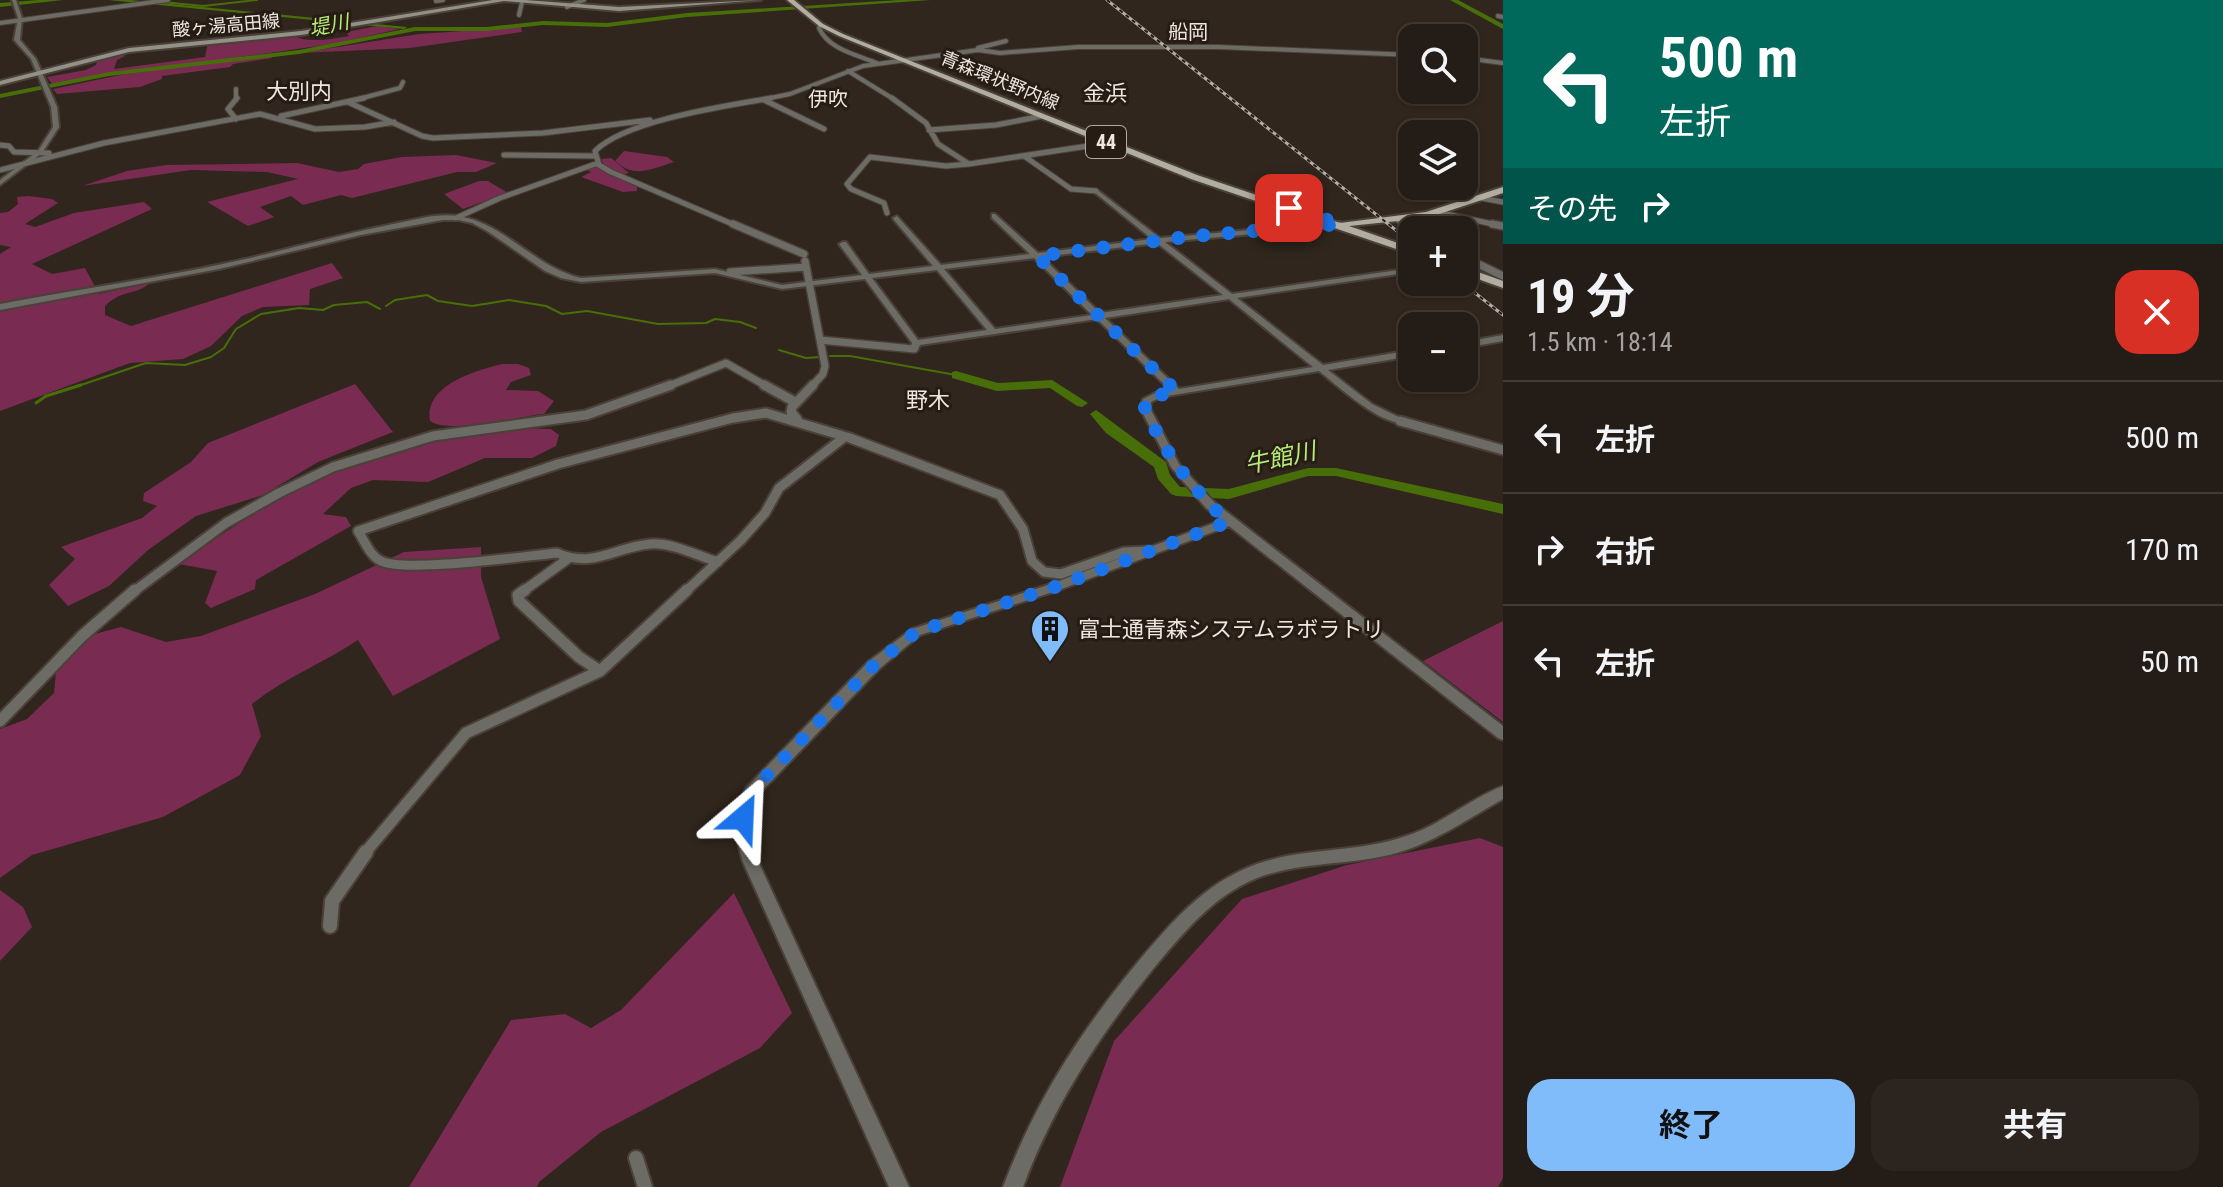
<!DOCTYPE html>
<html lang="ja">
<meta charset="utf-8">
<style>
:root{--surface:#241c16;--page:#2c251f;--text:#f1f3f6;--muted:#a3a1a1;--line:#413a35;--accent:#81bcfa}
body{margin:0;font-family:"Roboto Condensed","Noto Sans JP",sans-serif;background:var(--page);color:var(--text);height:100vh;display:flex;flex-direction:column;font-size:30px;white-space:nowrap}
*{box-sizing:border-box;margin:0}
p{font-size:26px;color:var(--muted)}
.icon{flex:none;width:44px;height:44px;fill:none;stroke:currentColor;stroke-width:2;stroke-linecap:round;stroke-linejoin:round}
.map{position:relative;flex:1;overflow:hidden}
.details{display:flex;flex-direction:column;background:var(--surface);width:720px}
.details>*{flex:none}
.banner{background:#00695c;color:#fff;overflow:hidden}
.controls{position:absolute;left:1398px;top:24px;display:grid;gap:16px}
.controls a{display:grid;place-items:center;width:80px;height:80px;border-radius:16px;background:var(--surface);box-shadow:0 2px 6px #0004,0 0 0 2px var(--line);font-size:40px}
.pin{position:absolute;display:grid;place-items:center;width:68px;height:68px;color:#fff;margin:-34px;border-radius:16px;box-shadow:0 4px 12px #0006}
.me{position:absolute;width:88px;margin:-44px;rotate:26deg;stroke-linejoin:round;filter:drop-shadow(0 0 6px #0008)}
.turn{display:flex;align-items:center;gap:28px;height:168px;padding:0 24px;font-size:36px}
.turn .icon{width:104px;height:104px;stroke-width:2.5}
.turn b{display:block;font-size:56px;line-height:68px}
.then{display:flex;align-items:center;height:76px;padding:0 24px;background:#0003;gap:16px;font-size:30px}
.round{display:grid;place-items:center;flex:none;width:84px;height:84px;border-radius:24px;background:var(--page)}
.overview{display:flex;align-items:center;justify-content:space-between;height:136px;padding:0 24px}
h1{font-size:48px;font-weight:700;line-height:60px}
.action{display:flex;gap:16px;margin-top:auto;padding:16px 24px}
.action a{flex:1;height:92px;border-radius:24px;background:var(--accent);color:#111;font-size:32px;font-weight:700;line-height:92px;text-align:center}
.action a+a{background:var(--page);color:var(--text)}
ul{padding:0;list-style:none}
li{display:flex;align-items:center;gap:24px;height:112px;padding:0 24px;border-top:2px solid var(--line)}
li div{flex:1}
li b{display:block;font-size:30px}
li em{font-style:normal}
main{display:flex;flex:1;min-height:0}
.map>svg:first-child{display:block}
.green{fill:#792b51}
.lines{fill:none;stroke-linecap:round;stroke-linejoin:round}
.stream-far1{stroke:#486e09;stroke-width:2}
.stream{stroke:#486e09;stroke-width:3}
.river{fill:#486e09;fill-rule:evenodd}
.minor-far5-casing{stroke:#4a4138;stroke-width:6}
.minor-far4-casing{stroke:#4a4138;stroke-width:7}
.minor-far3-casing{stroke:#4a4138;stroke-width:10}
.minor-far2-casing{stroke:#4a4138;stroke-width:13}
.minor-far1-casing{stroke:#4a4138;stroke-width:15}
.minor-casing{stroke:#4a4138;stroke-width:18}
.tertiary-casing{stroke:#4a4138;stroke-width:4}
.secondary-casing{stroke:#4a4138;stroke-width:4}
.primary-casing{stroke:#4a4138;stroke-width:4}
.minor-far5{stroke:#6c6b65;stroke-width:4}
.minor-far4{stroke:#6c6b65;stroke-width:5}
.minor-far3{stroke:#6c6b65;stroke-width:7}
.minor-far2{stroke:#6c6b65;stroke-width:9}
.minor-far1{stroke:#6c6b65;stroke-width:11}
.minor{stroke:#6c6b65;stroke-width:14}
.tertiary{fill:#6c6b65;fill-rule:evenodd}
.secondary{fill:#939187;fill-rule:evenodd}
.primary{fill:#b1aea1;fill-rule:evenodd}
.rail-casing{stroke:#b5ada7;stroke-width:3}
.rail{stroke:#261c14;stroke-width:2;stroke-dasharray:4;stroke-linecap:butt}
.route{stroke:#1a73e8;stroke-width:14;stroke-dasharray:0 25.2}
.labels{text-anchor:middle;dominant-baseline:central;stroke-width:6;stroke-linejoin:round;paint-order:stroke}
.far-street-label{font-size:18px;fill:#ede6e1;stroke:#261c14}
.far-water-label{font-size:20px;font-style:italic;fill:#b6ed78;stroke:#261c14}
.far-neighbourhood-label{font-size:20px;fill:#ede6e1;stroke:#261c14}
.shield{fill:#261c14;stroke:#b1a9a4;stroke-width:2}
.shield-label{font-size:20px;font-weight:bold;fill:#ede6e1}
.far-quarter-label{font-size:22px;fill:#ede6e1;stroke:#261c14}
.poi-label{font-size:22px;fill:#ede6e1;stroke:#261c14;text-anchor:start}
.water-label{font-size:24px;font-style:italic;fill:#b6ed78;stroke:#261c14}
</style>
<main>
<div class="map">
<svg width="1503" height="1187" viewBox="0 0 1503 1187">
<rect width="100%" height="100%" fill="#30261d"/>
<path class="green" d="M377,26L400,29L332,44L52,84L47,77L86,70L96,65L98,59L121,53L125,56L117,60L114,69L205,57L208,43L293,35C306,44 333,39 349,36L346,32Z
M521,27L522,32L410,48L300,53L419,34Z
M270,56L272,58L233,64L230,67L162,76V79L140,87L57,94L53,89L125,74Z
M624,151L667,157L674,162C651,169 635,179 615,161Z
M456,155L497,163L476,172H457L352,198L341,195L303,205L291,196L260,207L274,217L248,226L207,202L298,179L267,172L191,170L82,186L127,171L166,165L297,163L339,172L358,169L364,164L402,157Z
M611,158L629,173L619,176L637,184V191L623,192L581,177L591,172L587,170L603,164L601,159Z
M479,181H488L508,193L463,209L444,194Z
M28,196L52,199L58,203L25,224L35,227L74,213L144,202L152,209L32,264L52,274L85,268L99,294L150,283C135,296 122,289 105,306V315L131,326L332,263L343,278L310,289L309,305L263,307L242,316L211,346L183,359L130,363L0,411V254L11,247L0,245V213L8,212L18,204L17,197Z
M502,364H518L529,368L531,375L511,382L506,390L538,391L554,401L544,414C518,416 450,435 430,421C424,385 475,371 502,364Z
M355,384L393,432L318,462L263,495L196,516L148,550L109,586L68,606L49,585L75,559L61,547L142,518L157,506L143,501L144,493L191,462L208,443Z
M521,428L551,429L559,435L556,446L532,458H485L428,482L373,480L351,488L323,514L346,517L351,526L256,580L255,589L211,608L205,603L217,571L179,564C256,509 335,460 430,441C460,435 491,432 521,428Z
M481,547V577L500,639L393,696L358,640C324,663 284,678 252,704L261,736L240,775L163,817L32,855L0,878V729L27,719L54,693L57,662L80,638L121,627L166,642L201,636L315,594L404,552Z
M1503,621V722L1423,661Z
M1480,838L1503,847V1178L1498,1187H1060L1114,1041L1242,899L1347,865Z
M0,890L23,907L32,927L0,961Z
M734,893L792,1013L760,1048L601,1132L539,1182L537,1187H409L511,1020L565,1014L591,1028L621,1010Z"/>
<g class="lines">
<path class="stream-far1" d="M162,2L203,6L257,0
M386,306L395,300L427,295L438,301L472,306L509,300L546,306L562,314L587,311L658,324L706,323L715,319L740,322L756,328
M779,350L806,358L820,357
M830,356H850L956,375
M75,387L146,363L185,365L211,357L224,348L236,329L261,314L299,308L323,310L334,305L367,302L380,309"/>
<path class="stream" d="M36,403L46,396L81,385"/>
<path class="river" d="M38,0H63L0,7V3Z
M108,0H131L407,27L404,29Z
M899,0H931L687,17L607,27L543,25L486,31H415L299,54L109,76L0,98V94L109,72L299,50L415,27H486L543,21L607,23L687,13Z
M1450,0H1458L1503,24V29Z
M956,371L998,383L1052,380L1088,403L1082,407L1077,406L1050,388L997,391L952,378V372Z
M1096,410L1166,462L1170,475L1180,487L1229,489L1308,468H1336L1503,504V514L1336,476H1308L1229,499L1176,496L1171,494L1158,479L1154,467L1106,433L1090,414Z"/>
<defs>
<path id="minor-far5" d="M436,1L443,0
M567,7L584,0
M519,15L522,2
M1498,16L1503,17
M0,23L168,0
M821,25L819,28C828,49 857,55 877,63
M978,48L1006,41
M1464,58L1503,63
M848,71L895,100
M236,100V89
M355,100L400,88L403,82
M760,100L790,94L863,66L978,50L1000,53L1078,47H1219L1412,55"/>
<path id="minor-far4" d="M764,100L824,129
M350,103L422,136L433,138L543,133L650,120
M281,116L364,98
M236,119L228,109L237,98
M929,130L996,125L1042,116
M0,145L9,146L14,152L49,153
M504,155L594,156
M1024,156L1071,189L1096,191
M969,164L1108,143
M0,170L104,143L260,114L315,129L365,127L394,122
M1481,198L1503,202
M1437,212L1502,226
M887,213L884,203L851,189L847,184L870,157L946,166L969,164L938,144L926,123L892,98
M456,218L500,198L598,163
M1397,219L1404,226
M737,226L611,172L599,165L595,151C626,120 726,106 771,98"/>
<path id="minor-far3" d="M733,224L804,254
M1402,224L1412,234
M1492,224L1503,226
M1464,257L1503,276
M805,261L825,366L823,374L811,387
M730,272L806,267
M820,340L914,349
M666,387L726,363L768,387"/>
<path id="minor-far2" d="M764,385L795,402
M797,419L791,412L792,407L813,385
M1400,421L1503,450
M718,562C698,556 671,542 650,544C615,547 593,569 557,553C525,556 404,573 381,561C370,556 364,540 358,531L558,464L733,418L766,413L850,438L1000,495L1023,529L1032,561L1044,572L1061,574L1124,552L1148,551
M133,592L226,523L279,493L333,467L433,436L586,415L671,385
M522,592L569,558
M685,592L741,540L765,513L779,488L842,439"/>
<path id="minor-far1" d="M525,590L518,595L519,601L579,657L600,671
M0,721L82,636L135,590
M364,854L466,733L600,671L687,590"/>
<path id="minor" d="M330,926L332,901L366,852
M636,1158L645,1187"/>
<path id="tertiary" d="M12,0H16L22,18L20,40L36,59L57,107L59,127L42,153L0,185V180L38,151L53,127L51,107L31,59L14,40L18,18Z
M1096,189L1160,238L1340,222L1344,224L1340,226L1165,242L1232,294L1412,268V272L1237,298L1323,365L1412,350V356L1328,370L1372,404L1403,419V423C1378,423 1339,387 1319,371L1161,397L1151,402L1150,408L1179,464L1214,502L1503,726V740L1498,738L1229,526L1059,590L920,635L879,669L757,796C748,818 751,839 758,861L909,1187H889L743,862C734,835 734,813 746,788L869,661L912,629L1051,584L1222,520L1206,508L1171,467L1140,408L1143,399L1155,393L1170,390L1097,319L920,345L917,351L914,352L910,349L912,343L865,279L782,289L715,273L581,282L561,278L545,271L487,231L472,223L458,220H443L361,235L219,269L0,310V304C83,288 168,277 250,258C300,246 348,233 398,223C417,219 438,213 458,216C505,223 534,267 581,278L715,269L782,285L862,275L839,244L843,242H846L869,274L933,266L894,220L893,218L897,216L941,265L1030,254L992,218V214H995L1038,253L1152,239L1094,192V190ZM1157,243L1223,295L1100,313L1042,257ZM1034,258L1092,315L995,329L944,269ZM937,270L987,330L918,340L872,278ZM1229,299L1313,367L1179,389L1105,318Z
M1503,335V341L1464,348V342Z
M1503,786V799C1466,820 1431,845 1389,855C1346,865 1299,862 1257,878C1213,896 1183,933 1153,969C1099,1036 1053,1106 1023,1187H1003C1035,1103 1076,1038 1133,968C1168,926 1203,883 1257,864C1305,847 1358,853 1406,836C1441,825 1469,799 1503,786Z"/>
<path id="secondary" d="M493,0H525L619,7L761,0L619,11L504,1L301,35L129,52L0,85V81L129,48L301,31Z"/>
<path id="primary" d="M787,0H794L823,24L843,34L1197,175L1340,223L1426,212L1503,187V193L1427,218L1349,226L1412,248V254L1408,253L1191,179L839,36L819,26Z
M1464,267L1503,281V288L1464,274Z"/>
</defs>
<use href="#minor-far5" class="minor-far5-casing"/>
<use href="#minor-far4" class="minor-far4-casing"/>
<use href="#minor-far3" class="minor-far3-casing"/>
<use href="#minor-far2" class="minor-far2-casing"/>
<use href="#minor-far1" class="minor-far1-casing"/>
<use href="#minor" class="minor-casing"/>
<use href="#tertiary" class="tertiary-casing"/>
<use href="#secondary" class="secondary-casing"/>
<use href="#primary" class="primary-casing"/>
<use href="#minor-far5" class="minor-far5"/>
<use href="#minor-far4" class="minor-far4"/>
<use href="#minor-far3" class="minor-far3"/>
<use href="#minor-far2" class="minor-far2"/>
<use href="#minor-far1" class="minor-far1"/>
<use href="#minor" class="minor"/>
<use href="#tertiary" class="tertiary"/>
<use href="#secondary" class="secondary"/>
<use href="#primary" class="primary"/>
<defs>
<path id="rail" d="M1107,0L1412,243
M1461,282L1503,315"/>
</defs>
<use href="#rail" class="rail-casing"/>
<use href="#rail" class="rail"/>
</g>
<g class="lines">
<path class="route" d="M743,818L751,792L874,665L916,632L1055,587L1228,522C1193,489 1164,453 1145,408L1144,403L1153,396L1177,392L1037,256L1194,236L1340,224L1289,208"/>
</g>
<defs>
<symbol id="building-pin" viewBox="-11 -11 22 30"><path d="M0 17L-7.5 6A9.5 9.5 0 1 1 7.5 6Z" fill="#81bcfa" stroke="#261c14"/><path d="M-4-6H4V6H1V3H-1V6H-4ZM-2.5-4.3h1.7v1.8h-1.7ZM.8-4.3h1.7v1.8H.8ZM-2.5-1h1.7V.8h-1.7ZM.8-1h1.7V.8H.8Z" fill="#111"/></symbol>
</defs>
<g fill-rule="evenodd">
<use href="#building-pin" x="1028" y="607" width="44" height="60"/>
</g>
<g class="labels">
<g class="far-street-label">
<text transform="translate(226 25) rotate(-5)">酸ヶ湯高田線</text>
<text transform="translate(1000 80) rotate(22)">青森環状野内線</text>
</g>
<g class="far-water-label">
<text transform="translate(329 25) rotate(-11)">堤川</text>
</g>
<g class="far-neighbourhood-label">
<text x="1188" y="32">船岡</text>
<text x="828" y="99">伊吹</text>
</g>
<rect class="shield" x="1086" y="126" width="40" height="32" rx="6"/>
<g class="shield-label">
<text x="1106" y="142">44</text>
</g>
<g class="far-quarter-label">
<text x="299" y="91">大別内</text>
<text x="1105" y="93">金浜</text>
<text x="928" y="400">野木</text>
</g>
<g class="poi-label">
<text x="1078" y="629">富士通青森システムラボラトリ</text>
</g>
<g class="water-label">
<text transform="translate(1280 458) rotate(-12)">牛館川</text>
</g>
</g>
</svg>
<div class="controls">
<a><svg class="icon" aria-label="search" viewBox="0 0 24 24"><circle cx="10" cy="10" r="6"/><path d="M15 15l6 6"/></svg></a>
<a><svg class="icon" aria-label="layers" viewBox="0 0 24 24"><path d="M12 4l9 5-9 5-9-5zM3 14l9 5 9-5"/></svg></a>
<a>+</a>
<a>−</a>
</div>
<div class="pin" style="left:1289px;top:208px;background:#d93025"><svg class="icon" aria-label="arrive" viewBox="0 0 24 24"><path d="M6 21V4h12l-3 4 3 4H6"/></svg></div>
<svg class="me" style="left:743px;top:818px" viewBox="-20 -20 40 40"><path d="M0-17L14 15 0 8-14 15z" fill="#1a73e8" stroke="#fff" stroke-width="4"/></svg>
</div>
<section class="details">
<div class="banner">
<div class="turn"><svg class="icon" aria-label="left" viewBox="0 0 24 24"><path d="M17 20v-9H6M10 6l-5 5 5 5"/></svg><div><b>500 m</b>左折</div></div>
<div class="then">その先<svg class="icon" aria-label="right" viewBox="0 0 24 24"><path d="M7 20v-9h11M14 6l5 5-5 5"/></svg></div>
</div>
<div class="overview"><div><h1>19 分</h1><p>1.5 km · 18:14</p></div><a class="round" style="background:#d93025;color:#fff"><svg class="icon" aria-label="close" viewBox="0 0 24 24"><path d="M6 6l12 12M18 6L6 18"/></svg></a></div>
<ul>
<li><svg class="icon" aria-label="left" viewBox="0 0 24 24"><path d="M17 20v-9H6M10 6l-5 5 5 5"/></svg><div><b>左折</b></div><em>500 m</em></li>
<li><svg class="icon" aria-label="right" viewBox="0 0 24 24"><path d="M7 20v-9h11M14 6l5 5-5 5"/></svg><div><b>右折</b></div><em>170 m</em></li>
<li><svg class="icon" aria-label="left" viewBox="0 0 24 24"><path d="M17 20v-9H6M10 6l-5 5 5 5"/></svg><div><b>左折</b></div><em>50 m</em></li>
</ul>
<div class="action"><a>終了</a><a>共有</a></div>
</section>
</main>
